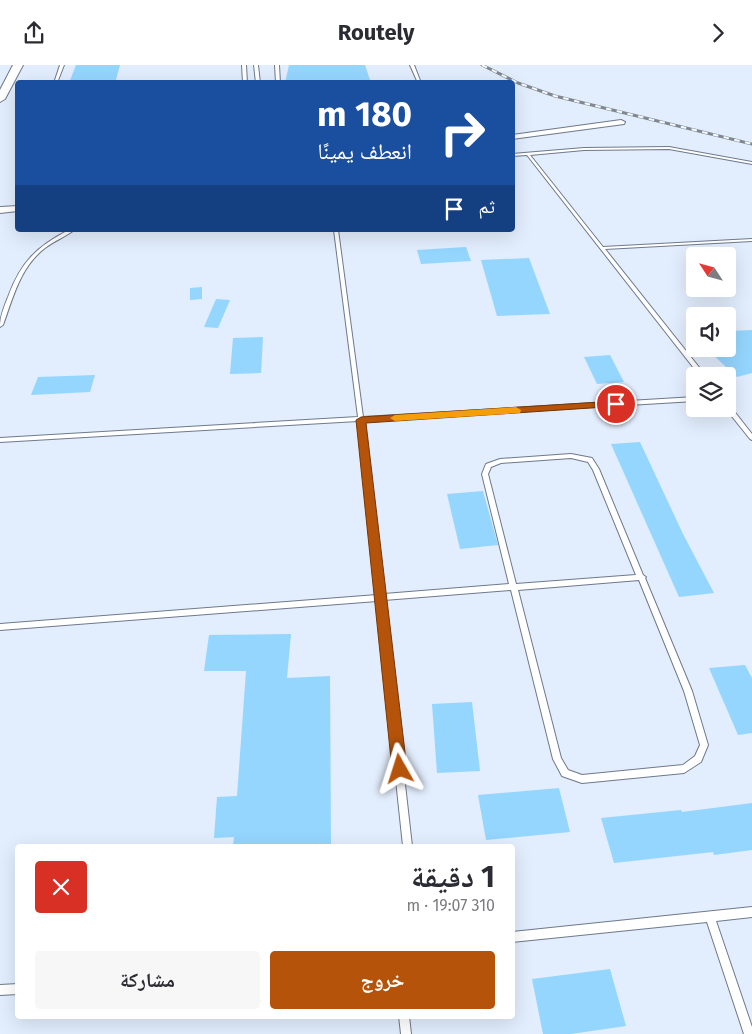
<!DOCTYPE html>
<html lang="ar">
<meta charset="utf-8">
<style>
:root{--surface:#fff;--page:#f7f7f7;--text:#2b2b33;--muted:#7c7c81;--accent:#b45309}
body{margin:0;font-family:"Fira Sans","Noto Naskh Arabic",sans-serif;background:var(--page);color:var(--text);direction:rtl;height:100vh;display:flex;flex-direction:column;font-size:19px;white-space:nowrap}
*{box-sizing:border-box;margin:0}
p{font-size:16px;color:var(--muted)}
.icon{flex:none;width:28px;height:28px;fill:none;stroke:currentColor;stroke-width:2;stroke-linecap:round;stroke-linejoin:round}
.map{position:relative;flex:1;overflow:hidden;direction:ltr}
.details{position:absolute;left:15px;top:779px;width:500px;height:175px;display:flex;flex-direction:column;background:var(--surface);border-radius:5px;box-shadow:0 5px 20px #0002;direction:rtl}
.details>*{flex:none}
.banner{position:absolute;left:15px;top:15px;width:500px;height:152px;border-radius:5px;box-shadow:0 5px 20px #0002;direction:rtl;background:#1a4fa0;color:#fff;overflow:hidden}
.needle{width:32px;rotate:306deg}
.fabs{position:absolute;left:686px;top:182px;display:grid;gap:10px}
.fabs a{display:grid;place-items:center;width:50px;height:50px;border-radius:5px;background:var(--surface);box-shadow:0 5px 20px #0002;font-size:25px}
.pin{position:absolute;display:grid;place-items:center;width:42px;height:42px;color:#fff;margin:-21px;border:2px solid #fff;border-radius:50%;box-shadow:0 1px 5px #0007}
.me{position:absolute;width:55px;margin:-28px;rotate:354deg;stroke-linejoin:round;filter:drop-shadow(0 0 4px #0008)}
.turn{display:flex;align-items:center;gap:18px;height:105px;padding:0 20px;font-size:22px}
.turn .icon{width:65px;height:65px;stroke-width:2.5}
.turn b{display:block;font-size:35px;line-height:42px}
.then{display:flex;align-items:center;height:48px;padding:0 20px;background:#0003;gap:10px;font-size:19px}
.round{display:grid;place-items:center;flex:none;width:52px;height:52px;border-radius:5px;background:var(--page)}
.summary{display:flex;align-items:center;justify-content:space-between;height:85px;padding:0 20px}
h1{font-size:30px;font-weight:700;line-height:38px}
.action{display:flex;gap:10px;margin-top:auto;padding:10px 20px}
.action a{flex:1;height:58px;border-radius:5px;background:var(--accent);color:#fff;font-size:20px;font-weight:700;line-height:58px;text-align:center}
.action a+a{background:var(--page);color:var(--text)}
header{display:flex;justify-content:space-between;align-items:center;height:65px;padding:0 20px;background:var(--surface);font-size:22px;font-weight:700}
.map>svg:first-child{display:block}
.building{fill:#95d6fe}
.lines{fill:none;stroke-linecap:round;stroke-linejoin:round}
.lane-casing{stroke:#6e798b;stroke-width:2}
.street-casing{stroke:#6e798b;stroke-width:2}
.secondary-casing{stroke:#6e798b;stroke-width:2}
.lane{fill:#fff;fill-rule:evenodd}
.street{fill:#fff;fill-rule:evenodd}
.secondary{fill:#fff;fill-rule:evenodd}
.rail-casing{stroke:#7f8792;stroke-width:3}
.rail{stroke:#f7f9fd;stroke-width:2;stroke-dasharray:5.5;stroke-linecap:butt}
.route{fill:#b45309;stroke:#753606}
.slow{fill:#f59e0b}
</style>
<header><svg class="icon" aria-label="forward" viewBox="0 0 24 24"><path d="M9 5l7 7-7 7"/></svg>Routely<svg class="icon" aria-label="share" viewBox="0 0 24 24"><path d="M12 15V3M7 8l5-5 5 5M5 13v7h14v-7"/></svg></header>
<div class="map">
<svg width="752" height="969" viewBox="0 0 752 969">
<rect width="100%" height="100%" fill="#e2edfd"/>
<path class="building" d="M76,0H120L115,18H69Z
M289,0H365L371,18H285Z
M466,182L471,196L421,199L417,185Z
M529,193L550,249L497,251L481,195Z
M202,222V234L190,235V223Z
M216,234L230,235L218,263L204,262Z
M752,265V308L737,312L711,288L728,284V266Z
M263,272L261,308L230,309L233,273Z
M610,290L624,317L597,319L584,292Z
M95,310L90,327L31,330L38,312Z
M640,377L683,469L714,528L679,532L611,379Z
M483,426L498,480L460,484L447,429Z
M291,569L287,613L330,611L331,781H233L234,772L214,773L217,732L237,731L246,606H204L209,570Z
M745,600L752,613V668L738,670L709,603Z
M472,637L480,706L437,708L432,639Z
M559,723L570,767L486,775L478,730Z
M752,738V785L714,790L713,787L614,798L601,753L681,745L682,747Z
M610,904L626,961L571,969H543L532,914Z"/>
<g class="lines">
<defs>
<path id="lane" d="M60,0H64L57,18H54Z
M242,0H246L247,18H243Z
M254,0H258L260,18H256Z
M275,0H279L280,18H276Z
M410,0H414L421,18H418Z
M669,82L752,97V99L669,84L584,85L530,90L603,182L752,174V176L605,184L706,311H700L527,90L512,91V89L584,83Z
M69,165H74C65,172 54,176 45,183C20,202 13,233 3,260L0,262C0,251 4,242 8,232C21,197 36,182 69,165Z
M334,165H338L363,352L695,332V336L364,356L384,529L509,519L482,409L486,399L500,394L571,389L592,393L599,404L643,510L646,512L645,513L692,626L708,680L701,697L684,708L582,718L562,711L553,694L511,525L384,535L412,781H403L377,536L0,565V559L377,530L358,356L0,377V373L358,352ZM571,393L588,397L593,405L636,510L516,519L488,409L491,402L501,398ZM639,515L684,626L700,680L695,691L683,700L582,710L568,705L561,693L518,525Z
M728,340L730,341L752,369V375L750,374L726,344H728Z
M752,842V852L716,856L752,962V969H744L707,857L512,877V867Z
M18,919V929L0,930V920Z
M399,951H409L411,969H401Z"/>
<path id="street" d="M621,55L625,57L624,59L512,74V70Z
M18,141V146L0,148V142Z"/>
<path id="secondary" d="M13,0H23L5,34L0,37V25Z"/>
</defs>
<use href="#lane" class="lane-casing"/>
<use href="#street" class="street-casing"/>
<use href="#secondary" class="secondary-casing"/>
<use href="#lane" class="lane"/>
<use href="#street" class="street"/>
<use href="#secondary" class="secondary"/>
<defs>
<path id="rail" d="M482,0L518,18L555,31L752,79"/>
</defs>
<use href="#rail" class="rail-casing"/>
<use href="#rail" class="rail"/>
</g>
<path class="route" d="M616,336L620,337V341L366,358L407,704L405,709L400,711L394,709L392,704L356,355L361,352Z"/>
<path class="slow" d="M516,342L521,345L520,348L395,356L390,353L395,350Z"/>
</svg>
<div class="fabs">
<a><svg class="needle" viewBox="-14 -14 28 28"><path d="M0-13l5 13h-10z" fill="#e53935"/><path d="M0 13l5-13h-10z" fill="#7c7c81"/></svg></a>
<a><svg class="icon" aria-label="sound" viewBox="0 0 24 24"><path d="M4 9h4l5-4v14l-5-4H4zM17 9q2 3 0 6"/></svg></a>
<a><svg class="icon" aria-label="layers" viewBox="0 0 24 24"><path d="M12 4l9 5-9 5-9-5zM3 14l9 5 9-5"/></svg></a>
</div>
<div class="pin" style="left:616px;top:339px;background:#d93025"><svg class="icon" aria-label="arrive" viewBox="0 0 24 24"><path d="M6 21V4h12l-3 4 3 4H6"/></svg></div>
<svg class="me" style="left:400px;top:704px" viewBox="-20 -20 40 40"><path d="M0-17L14 15 0 8-14 15z" fill="#b45309" stroke="#fff" stroke-width="4"/></svg>
<div class="banner">
<div class="turn"><svg class="icon" aria-label="right" viewBox="0 0 24 24"><path d="M7 20v-9h11M14 6l5 5-5 5"/></svg><div><b>180 m</b>انعطف يمينًا</div></div>
<div class="then">ثم<svg class="icon" aria-label="arrive" viewBox="0 0 24 24"><path d="M6 21V4h12l-3 4 3 4H6"/></svg></div>
</div>
<section class="details">
<div class="summary"><div><h1>1 دقيقة</h1><p>310 m · 19:07</p></div><a class="round" style="background:#d93025;color:#fff"><svg class="icon" aria-label="close" viewBox="0 0 24 24"><path d="M6 6l12 12M18 6L6 18"/></svg></a></div>
<div class="action"><a>خروج</a><a>مشاركة</a></div>
</section>
</div>
